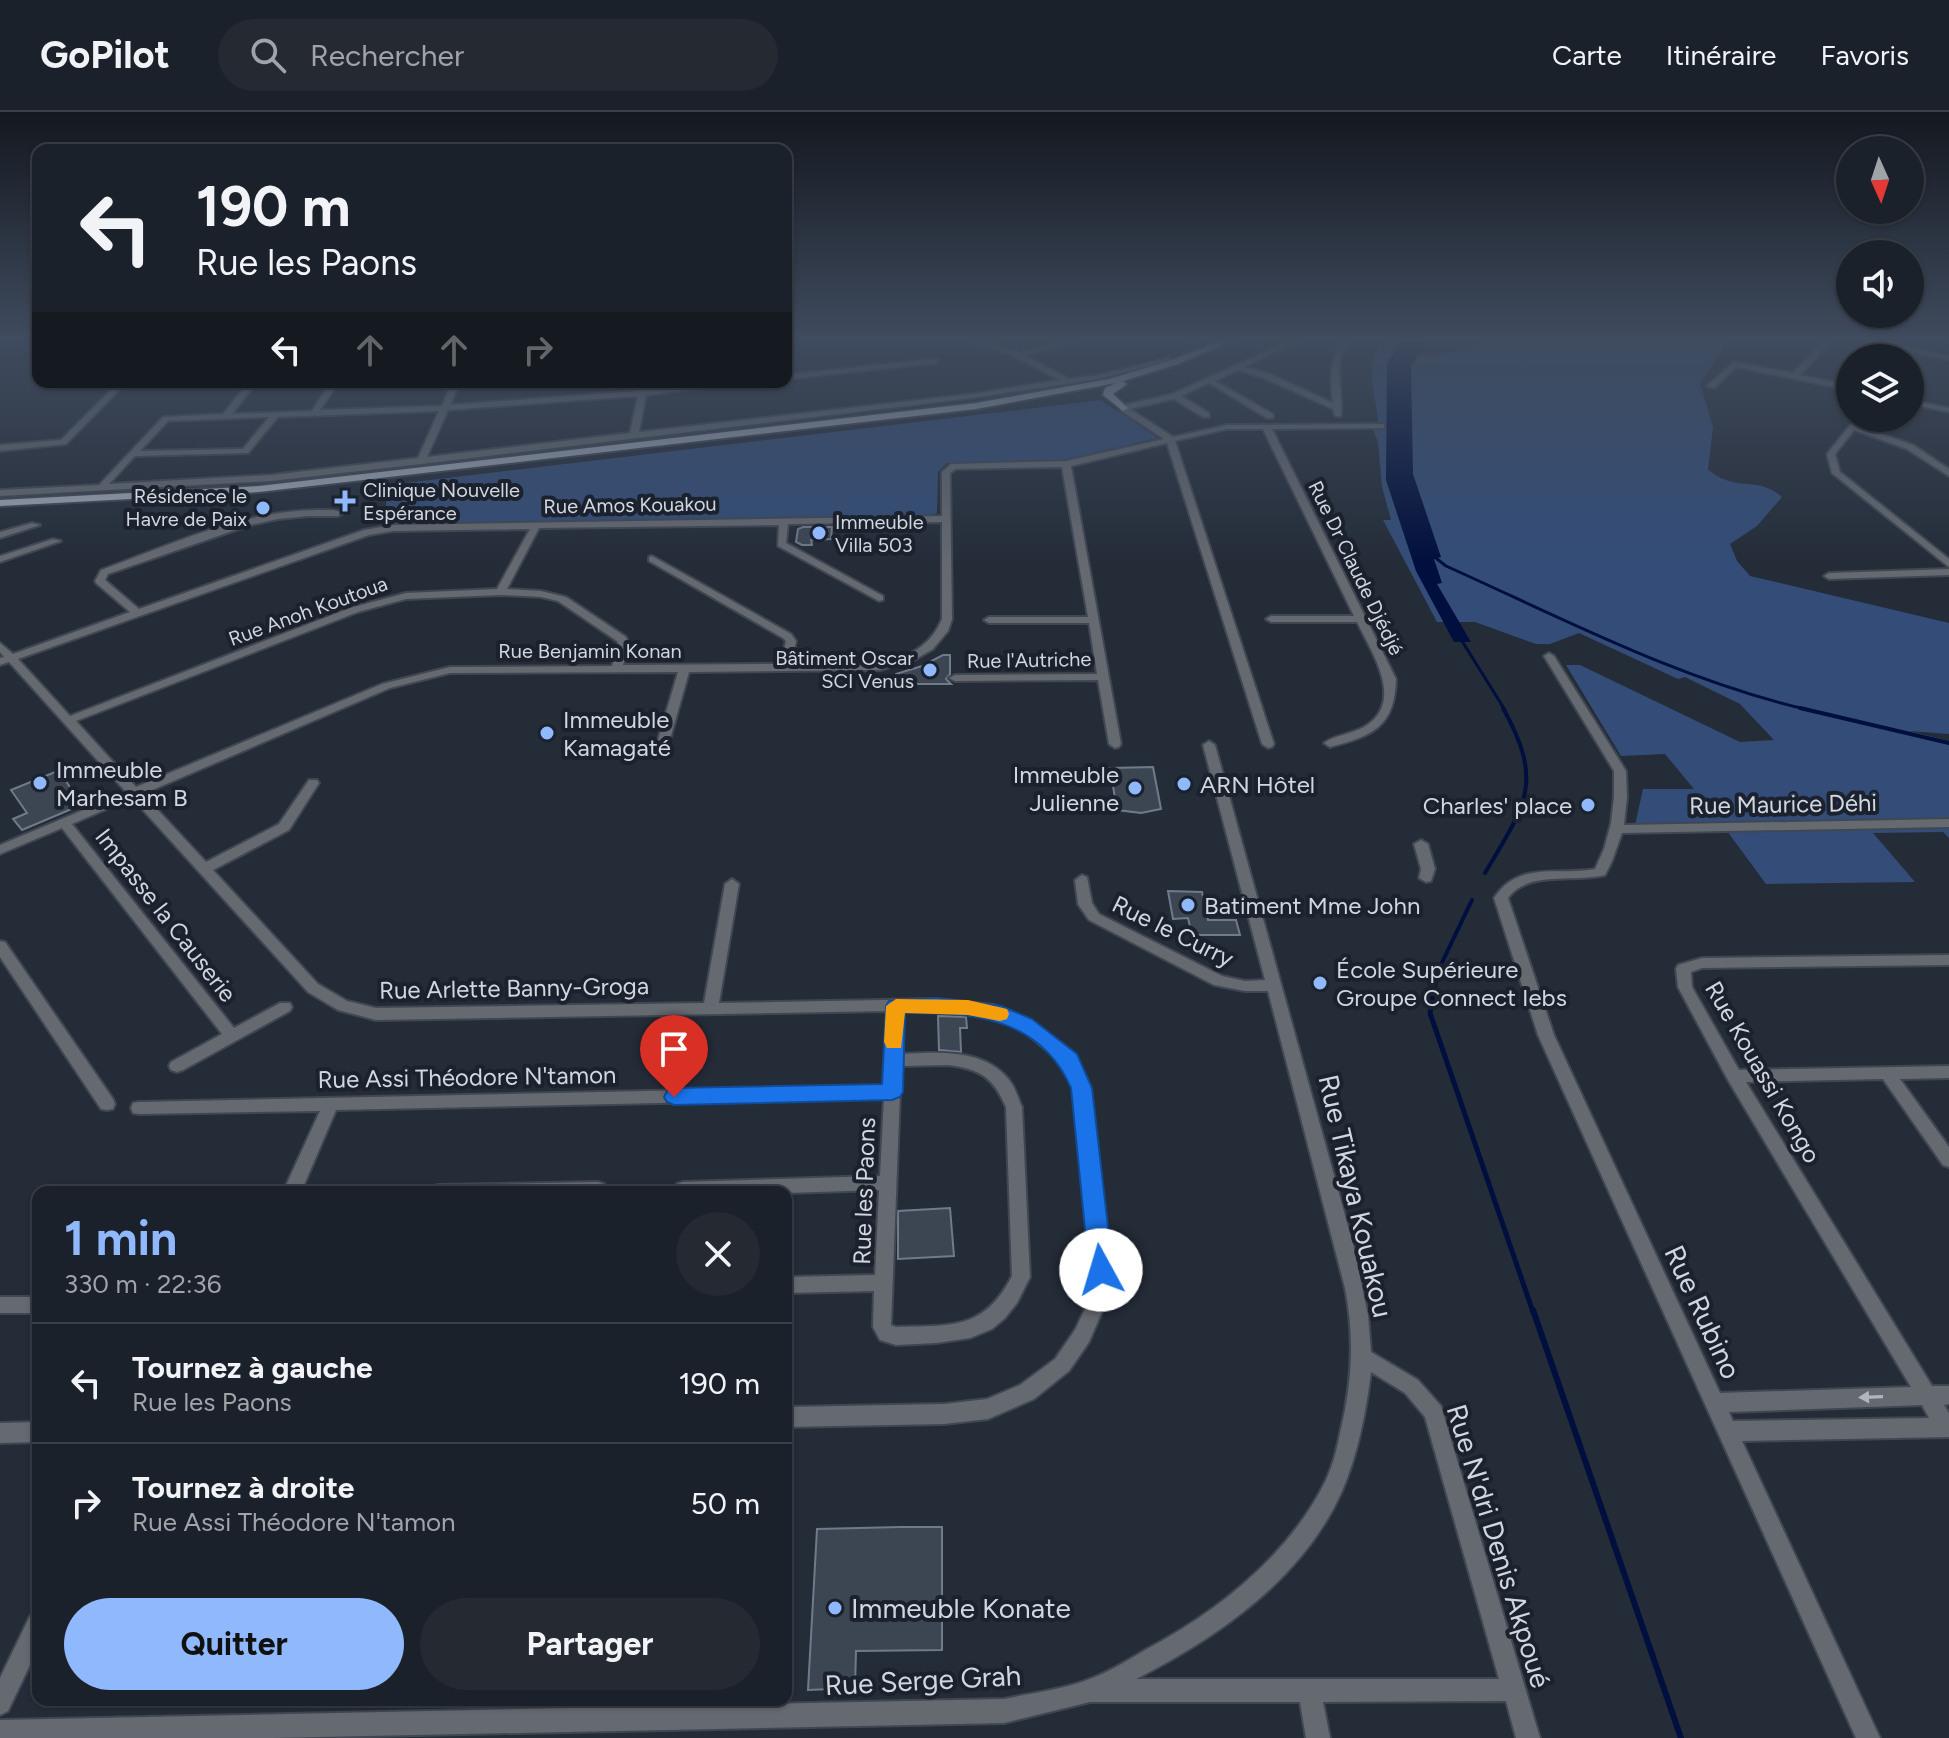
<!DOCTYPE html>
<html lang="fr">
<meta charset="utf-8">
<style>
:root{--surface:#1b212a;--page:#242932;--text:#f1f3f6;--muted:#a0a3a8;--line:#393e47;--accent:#8fb8fd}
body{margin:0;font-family:Figtree,sans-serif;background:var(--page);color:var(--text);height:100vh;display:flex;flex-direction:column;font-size:30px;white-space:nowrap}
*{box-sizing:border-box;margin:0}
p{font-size:26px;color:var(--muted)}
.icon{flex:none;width:44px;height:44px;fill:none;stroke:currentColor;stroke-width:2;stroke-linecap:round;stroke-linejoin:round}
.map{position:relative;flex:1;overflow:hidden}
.details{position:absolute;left:32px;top:1074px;width:760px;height:520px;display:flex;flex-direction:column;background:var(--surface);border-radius:16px;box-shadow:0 2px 6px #0004,0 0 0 2px var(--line)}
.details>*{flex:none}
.hud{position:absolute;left:32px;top:32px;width:760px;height:244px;border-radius:16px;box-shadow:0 2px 6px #0004,0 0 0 2px var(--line);background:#1b212a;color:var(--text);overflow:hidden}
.needle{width:52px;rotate:177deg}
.buttons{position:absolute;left:1836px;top:24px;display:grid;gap:16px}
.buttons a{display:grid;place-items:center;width:88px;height:88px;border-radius:50%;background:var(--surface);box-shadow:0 2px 6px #0004,0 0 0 2px var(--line);font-size:40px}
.pin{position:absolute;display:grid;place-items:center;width:68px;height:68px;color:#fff;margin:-82px -34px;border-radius:50% 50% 50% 0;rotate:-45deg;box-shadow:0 0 8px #0007}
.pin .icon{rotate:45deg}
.me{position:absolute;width:88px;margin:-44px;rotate:354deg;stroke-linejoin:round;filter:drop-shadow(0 0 6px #0008)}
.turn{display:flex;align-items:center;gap:28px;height:168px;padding:0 32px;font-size:36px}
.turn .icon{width:104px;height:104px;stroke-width:2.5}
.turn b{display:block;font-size:56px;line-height:68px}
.lanes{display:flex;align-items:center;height:76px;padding:0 32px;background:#0003;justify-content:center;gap:40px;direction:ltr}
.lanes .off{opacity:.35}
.round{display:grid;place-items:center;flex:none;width:84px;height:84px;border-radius:42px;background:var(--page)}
.summary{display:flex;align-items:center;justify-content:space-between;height:136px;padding:0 32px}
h1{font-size:48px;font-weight:700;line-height:60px;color:var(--accent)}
.action{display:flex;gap:16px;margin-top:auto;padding:16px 32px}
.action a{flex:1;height:92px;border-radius:48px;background:var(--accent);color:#111;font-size:32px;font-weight:700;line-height:92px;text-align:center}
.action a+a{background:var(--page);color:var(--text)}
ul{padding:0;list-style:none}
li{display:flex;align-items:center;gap:24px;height:120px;padding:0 32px;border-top:2px solid var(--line)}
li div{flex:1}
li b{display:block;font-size:30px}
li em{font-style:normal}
header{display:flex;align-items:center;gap:48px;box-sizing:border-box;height:112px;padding:0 40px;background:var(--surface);border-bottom:2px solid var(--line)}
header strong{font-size:38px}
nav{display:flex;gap:44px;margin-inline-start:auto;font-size:28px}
.search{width:560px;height:72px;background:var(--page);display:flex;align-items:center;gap:20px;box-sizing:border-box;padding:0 28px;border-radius:44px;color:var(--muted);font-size:30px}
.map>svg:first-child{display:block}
.green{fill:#334d78}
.water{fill:#000f3d}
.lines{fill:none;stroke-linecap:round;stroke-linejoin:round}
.stream-far4{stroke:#000f3d;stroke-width:2}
.stream-far3{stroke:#000f3d;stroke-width:3}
.stream-far2{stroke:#000f3d;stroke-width:4}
.stream-far1{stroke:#000f3d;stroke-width:5}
.stream{stroke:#000f3d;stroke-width:6}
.building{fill:#3c4552;stroke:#717a89;stroke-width:2}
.minor-casing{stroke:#404753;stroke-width:4}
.major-casing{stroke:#404753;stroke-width:4}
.minor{fill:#656970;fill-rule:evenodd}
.major{fill:#9ea7b4;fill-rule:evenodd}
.oneway{fill:#b1b6be}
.route{fill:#1a73e8;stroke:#114b97;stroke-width:2}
.slow{fill:#f59e0b}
.poi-dot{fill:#8fb8fd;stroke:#1b222e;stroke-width:3}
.labels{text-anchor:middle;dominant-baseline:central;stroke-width:8;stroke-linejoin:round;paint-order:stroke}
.far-poi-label{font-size:20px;fill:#d1d7df;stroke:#1b222e;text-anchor:start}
.far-street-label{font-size:20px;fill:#d1d7df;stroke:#1b222e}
.poi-label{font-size:24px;fill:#d1d7df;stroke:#1b222e;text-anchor:start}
.street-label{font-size:24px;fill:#d1d7df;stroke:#1b222e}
.near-street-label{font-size:28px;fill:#d1d7df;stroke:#1b222e}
.near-poi-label{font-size:28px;fill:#d1d7df;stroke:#1b222e;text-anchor:start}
</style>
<header>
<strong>GoPilot</strong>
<div class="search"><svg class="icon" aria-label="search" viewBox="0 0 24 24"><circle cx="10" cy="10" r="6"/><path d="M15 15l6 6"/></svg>Rechercher</div>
<nav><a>Carte</a><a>Itinéraire</a><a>Favoris</a></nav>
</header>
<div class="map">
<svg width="1949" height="1626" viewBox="0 0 1949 1626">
<rect width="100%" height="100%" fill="#242c38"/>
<path class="green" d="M1386,224H1415L1403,244C1433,242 1464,244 1488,224H1732L1700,271L1713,315L1708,358C1713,361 1719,366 1726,368C1748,376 1761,367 1782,385L1757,414L1730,432L1737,449L1750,464L1949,511V622L1909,619L1949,629V726L1943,720L1873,721L1915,770L1766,772L1727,719L1633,722L1643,677H1694L1665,642L1621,644L1566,553H1580L1740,630L1774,628L1740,592L1685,565L1678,567L1579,521L1550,532H1536L1475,510H1437L1383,408H1391L1382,375L1378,330L1371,313L1378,312V306C1374,275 1362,248 1386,224Z
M1101,288L1158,326L1063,348L947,351L938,360L937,401L930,404L384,412L388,373Z"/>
<path class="water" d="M1404,224H1429L1411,255L1413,362L1441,445L1434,447L1442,471L1437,472L1471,530H1454L1416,459L1386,368L1387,252Z"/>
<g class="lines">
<path class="stream-far4" d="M1121,258L1195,230"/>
<path class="stream-far3" d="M1432,443L1446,454C1564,507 1682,569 1809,598
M1462,529L1505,598"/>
<path class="stream-far2" d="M1800,596L1949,631
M1485,761C1525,693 1545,672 1503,596
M1436,863L1472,788"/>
<path class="stream-far1" d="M1437,861L1430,901L1533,1200"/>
<path class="stream" d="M1533,1198L1681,1626"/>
</g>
<path class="building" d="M803,415H832L831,427L811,428L812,433H802L796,430L798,417Z
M943,543H950V562L946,567L951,572H896V562L922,554Z
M70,654L78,664L66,669L81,693L22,718L13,707L27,701L11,678Z
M1153,655L1161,697L1141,701L1117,698L1110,656Z
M1168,779L1202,780L1208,808H1236L1240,823H1192L1188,806L1173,807Z
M938,904L966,905L967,916H960L961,940L939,938Z
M950,1096L954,1144L898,1147V1099Z
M901,1415H942V1538L856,1539L855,1576L808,1578L817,1417Z"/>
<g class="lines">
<defs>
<path id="minor" d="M960,224H971L1020,241L1074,224H1086L1026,244L1069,267L1099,263L1169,246L1173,248L1099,267L972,286L421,352L271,369L0,384V378L99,373L163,305L223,302L249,270H257L232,302L312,299L331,270H339L320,298L442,294L452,270H460L450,293L638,279L640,270H648L646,278L717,270H741L737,272L646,283L639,320L972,282L1060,268L1009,242ZM638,284L630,321L427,345L448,298ZM439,299L418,346L271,363L109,372L135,344L248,341L278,305ZM269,305L243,337L140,339L168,309Z
M1300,224H1310L1244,255L1270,262L1333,291C1330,266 1329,245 1345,224H1352C1330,253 1344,273 1341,304H1335L1333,297L1264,266L1238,258L1215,269L1273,302V306H1267L1209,271L1181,284L1209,301V305H1203L1174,287L1130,297L1173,325L1227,313L1384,312V316H1381L1272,317L1396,567C1395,615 1372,624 1330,635L1324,631C1335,623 1352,622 1364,615C1406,590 1372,541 1357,510H1271L1266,507L1271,504H1354L1263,317H1227L1175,329L1274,632L1272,635L1268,636L1262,632L1167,331L1071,354L1121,632L1119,635L1115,636L1109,632L1098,568L955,569L949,566L955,563L1097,562L1089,511H989L984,508L989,505H1088L1062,355L956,357L950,361L952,507L948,519L933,537L916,547L880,558L689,560L667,638L661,642L655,638L678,560L450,561L390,576L143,682L206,750L279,712L309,668H317L319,671L289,718L213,758L318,872L347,889L376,896L704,891L725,772L732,767L739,772L719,891L936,887L994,893L1030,908L1075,944L1090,976L1110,1158L1104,1195L1089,1230L1069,1259L1034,1287L988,1307L944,1312L786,1315V1295L944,1292L987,1287L1020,1273L1055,1247L1075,1218L1086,1195L1092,1158L1074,976L1063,952L1020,916L992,904L936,899H903L902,942C939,940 988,936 1012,972C1016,979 1019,988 1022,995L1030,1165L1017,1191L1005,1206L992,1217L970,1226L936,1231L896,1233L880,1228L873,1215L874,1179L786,1181V1165L875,1163L879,1078L786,1081L676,1080L674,1077L677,1072L683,1070L880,1064L884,986L336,998L301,1080H283L320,999L139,1002L133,1001L131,996L133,991L139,990L885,974L888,899L376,908L338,898L308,880L132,686L72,712L234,916L280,891H290L292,895L290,899L183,958L177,960L171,958L169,954L171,950L222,922L62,716L0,742V733L126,680L9,550L0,553V546L4,545L0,540V531L13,542L130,500L96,471L95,469L101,458C170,433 244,398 319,398C328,398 336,397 343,401L338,404H308L278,407L250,413L108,462L105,468L139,497L364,418L393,413L942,404V360L951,352L1066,349L1164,327L1120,298V294L1172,282ZM942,410V507C918,565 842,552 791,552L796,529L791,522L652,444L649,445V449L783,526L786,529L780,552L623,553L629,533L626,525L566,485L541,479L507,477L539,416L779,413L778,434L879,489L883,488V484L786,431L788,412ZM530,417L497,477L406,481L350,496L70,604L18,547L369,423L393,419ZM501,483L541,485L558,489L617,529L619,533L612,554L450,555L382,572L136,675L76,609L358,500L406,487ZM948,953C980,957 993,965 1006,995L1012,1164C984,1219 950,1213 896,1215L891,1213L901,954Z
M1829,224H1836L1800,263L1850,274V278L1736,255L1714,276L1707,274L1734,250L1793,261Z
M1842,224H1857L1949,244V248Z
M934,247H937V251L786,267V263Z
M67,270H127L66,332L0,339V333L61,328L116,273L70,274L66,272Z
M1910,288L1949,296V300L1910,292Z
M1856,306H1864L1858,314L1913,333L1949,357V364L1907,337L1854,318L1835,342L1840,360L1949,447V455L1832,361L1827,342Z
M32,411L40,413L0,426V420Z
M53,427L61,429L0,450V444Z
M1949,457V463L1829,467L1824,464L1829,461Z
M1549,541L1554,544L1626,659L1627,685L1624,713L1949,707V715L1622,721L1612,749L1605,763C1574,771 1528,758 1508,786L1554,923L1720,1281L1911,1275L1728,968L1678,875L1676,857L1678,853L1702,846L1949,843V853L1702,856L1691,860L1692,875L1739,958L1949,954V966L1900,967L1949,1035V1055L1943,1053L1883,967L1746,970L1932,1274H1949V1292L1944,1293L1949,1301V1325L1742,1329L1880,1626H1856L1538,923L1494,786C1519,748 1558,764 1595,757L1604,737L1611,711L1614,685V659L1544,544ZM1922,1293L1929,1306L1733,1309L1729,1300Z
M1209,629L1215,633L1354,1136L1368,1203L1371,1240L1418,1268L1441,1294L1540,1626H1516L1506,1589L1323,1590L1330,1626H1306L1300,1590H1090L1004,1611L272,1626H0V1608L1004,1587C1031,1581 1061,1578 1087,1568C1108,1561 1128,1548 1147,1537C1219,1499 1290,1442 1326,1368C1333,1353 1337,1337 1340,1321C1352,1272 1355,1226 1345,1176L1268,879H1245L1214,873L1089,808L1078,792L1075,768L1082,763L1087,765L1092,791L1099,802L1222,864L1245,869L1265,868L1203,633ZM1371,1260L1405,1281L1425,1305L1499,1567H1136C1218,1525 1303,1467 1342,1379C1358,1342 1366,1300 1371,1260Z
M1421,728L1428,732L1435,757L1431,769L1426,770L1419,766L1421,757L1414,732Z
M0,829L5,830L113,987L115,992L113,997L107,998L101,997L0,845Z
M598,1070L604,1072L607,1077L605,1080H429L432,1075L438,1073Z
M0,1185H38V1201H0Z
M38,1310V1330L0,1331V1311Z
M38,1501V1536L8,1599L0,1603V1566L30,1504Z"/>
<path id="major" d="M1231,224H1244L1178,252L1123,269L1127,272L1113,282L1128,296L1123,299L1103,283L1105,276L1116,271L976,297L259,380L0,394V388L259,374L976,291L1109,267L1172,248Z"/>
</defs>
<use href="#minor" class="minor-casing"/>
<use href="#major" class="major-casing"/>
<use href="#minor" class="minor"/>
<use href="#major" class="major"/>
</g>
<defs><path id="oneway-solid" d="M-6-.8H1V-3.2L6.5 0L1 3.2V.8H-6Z" transform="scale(2)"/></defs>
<use class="oneway" href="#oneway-solid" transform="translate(1871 1285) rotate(178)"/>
<linearGradient id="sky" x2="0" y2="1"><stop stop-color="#14181f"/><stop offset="0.5" stop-color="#3f4b5e"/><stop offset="1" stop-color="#3f4b5e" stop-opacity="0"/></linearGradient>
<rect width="1949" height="452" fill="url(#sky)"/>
<path class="route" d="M936,886L1001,894L1032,907L1077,942L1092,976L1113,1158L1109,1166L1101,1169L1093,1166L1089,1158L1071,976C1041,906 973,900 905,901L903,980L900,985L892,988L674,993L667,990L664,985L667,979L674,976L882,972L886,894L889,889Z"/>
<path class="slow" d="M896,887L968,888L1007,897L1009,902L1007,907L1000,909L968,903L905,901L901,936H887L884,930L886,894Z"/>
<g class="poi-dot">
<path d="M341 377h8v8h8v8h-8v8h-8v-8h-8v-8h8z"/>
<circle cx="263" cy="396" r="8"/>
<circle cx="819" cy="421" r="8"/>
<circle cx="930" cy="558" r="8"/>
<circle cx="547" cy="621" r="8"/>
<circle cx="40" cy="671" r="8"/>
<circle cx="1184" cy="672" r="8"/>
<circle cx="1135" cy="676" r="8"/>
<circle cx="1588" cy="693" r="8"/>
<circle cx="1188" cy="793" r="8"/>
<circle cx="1320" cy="871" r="8"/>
<circle cx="835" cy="1496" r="8"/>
</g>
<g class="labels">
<g class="far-poi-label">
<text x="363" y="378">Clinique Nouvelle<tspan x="363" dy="23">Espérance</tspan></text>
<text x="247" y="384" text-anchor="end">Résidence le<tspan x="247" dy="23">Havre de Paix</tspan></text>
<text x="835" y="410">Immeuble<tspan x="835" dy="23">Villa 503</tspan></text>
<text x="914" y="546" text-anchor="end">Bâtiment Oscar<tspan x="914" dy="23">SCI Venus</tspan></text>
</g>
<g class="far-street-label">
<text transform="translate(630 393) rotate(-1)">Rue Amos Kouakou</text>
<text transform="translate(1356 456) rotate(64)">Rue Dr Claude Djédjé</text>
<text transform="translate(308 499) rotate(-20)">Rue Anoh Koutoua</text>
<text x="590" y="539">Rue Benjamin Konan</text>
<text transform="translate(1029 548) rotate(-1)">Rue l'Autriche</text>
</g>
<g class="poi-label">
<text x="563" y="607">Immeuble<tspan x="563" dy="28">Kamagaté</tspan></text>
<text x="56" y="657">Immeuble<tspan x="56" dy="28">Marhesam B</tspan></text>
<text x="1119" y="662" text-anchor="end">Immeuble<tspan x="1119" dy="28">Julienne</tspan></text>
<text x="1200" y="672">ARN Hôtel</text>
<text x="1572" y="693" text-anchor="end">Charles' place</text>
<text x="1204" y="793">Batiment Mme John</text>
<text x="1336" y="857">École Supérieure<tspan x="1336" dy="28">Groupe Connect Iebs</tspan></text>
</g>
<g class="street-label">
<text transform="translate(1783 692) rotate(-1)">Rue Maurice Déhi</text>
<text transform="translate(166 803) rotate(52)">Impasse la Causerie</text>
<text transform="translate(1173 819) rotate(26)">Rue le Curry</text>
<text transform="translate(514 876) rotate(-1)">Rue Arlette Banny-Groga</text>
<text transform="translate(1763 960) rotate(60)">Rue Kouassi Kongo</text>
<text transform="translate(467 965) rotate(-1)">Rue Assi Théodore N'tamon</text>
<text transform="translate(864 1079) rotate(-88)">Rue les Paons</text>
</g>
<g class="near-street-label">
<text transform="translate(1356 1084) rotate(77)">Rue Tikaya Kouakou</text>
<text transform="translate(1703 1200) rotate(65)">Rue Rubino</text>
<text transform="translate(1499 1434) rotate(73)">Rue N'dri Denis Akpoué</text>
<text transform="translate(923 1568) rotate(-3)">Rue Serge Grah</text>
</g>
<g class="near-poi-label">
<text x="851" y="1496">Immeuble Konate</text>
</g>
</g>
</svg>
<div class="buttons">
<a><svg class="needle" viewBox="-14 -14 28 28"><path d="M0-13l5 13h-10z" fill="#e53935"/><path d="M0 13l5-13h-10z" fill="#a0a3a8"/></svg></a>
<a><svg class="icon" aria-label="sound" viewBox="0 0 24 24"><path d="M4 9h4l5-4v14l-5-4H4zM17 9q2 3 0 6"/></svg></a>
<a><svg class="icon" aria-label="layers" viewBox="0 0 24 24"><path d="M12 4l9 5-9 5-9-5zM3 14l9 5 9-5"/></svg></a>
</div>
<div class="pin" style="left:674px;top:985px;background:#d93025"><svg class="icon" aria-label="arrive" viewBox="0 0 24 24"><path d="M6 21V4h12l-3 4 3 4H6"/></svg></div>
<svg class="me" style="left:1101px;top:1158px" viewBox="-20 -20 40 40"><circle r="19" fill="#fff"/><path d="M0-13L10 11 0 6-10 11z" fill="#1a73e8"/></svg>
<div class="hud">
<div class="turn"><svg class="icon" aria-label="left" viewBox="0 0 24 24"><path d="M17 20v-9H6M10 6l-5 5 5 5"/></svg><div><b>190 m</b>Rue les Paons</div></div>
<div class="lanes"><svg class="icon" aria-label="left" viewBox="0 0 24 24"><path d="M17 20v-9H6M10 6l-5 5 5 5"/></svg><svg class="icon off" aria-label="ahead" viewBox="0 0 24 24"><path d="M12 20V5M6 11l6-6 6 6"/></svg><svg class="icon off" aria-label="ahead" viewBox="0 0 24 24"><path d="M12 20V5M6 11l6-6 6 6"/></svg><svg class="icon off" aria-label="right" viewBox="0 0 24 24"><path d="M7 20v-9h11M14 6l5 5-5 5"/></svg></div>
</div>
<section class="details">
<div class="summary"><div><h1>1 min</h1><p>330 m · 22:36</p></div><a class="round"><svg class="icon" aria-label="close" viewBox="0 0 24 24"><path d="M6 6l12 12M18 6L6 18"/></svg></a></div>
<ul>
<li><svg class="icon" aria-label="left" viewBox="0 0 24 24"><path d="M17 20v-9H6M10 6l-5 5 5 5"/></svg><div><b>Tournez à gauche</b><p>Rue les Paons</p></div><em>190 m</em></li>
<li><svg class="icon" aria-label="right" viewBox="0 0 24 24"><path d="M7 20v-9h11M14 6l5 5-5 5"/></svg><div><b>Tournez à droite</b><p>Rue Assi Théodore N'tamon</p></div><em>50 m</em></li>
</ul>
<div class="action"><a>Quitter</a><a>Partager</a></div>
</section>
</div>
